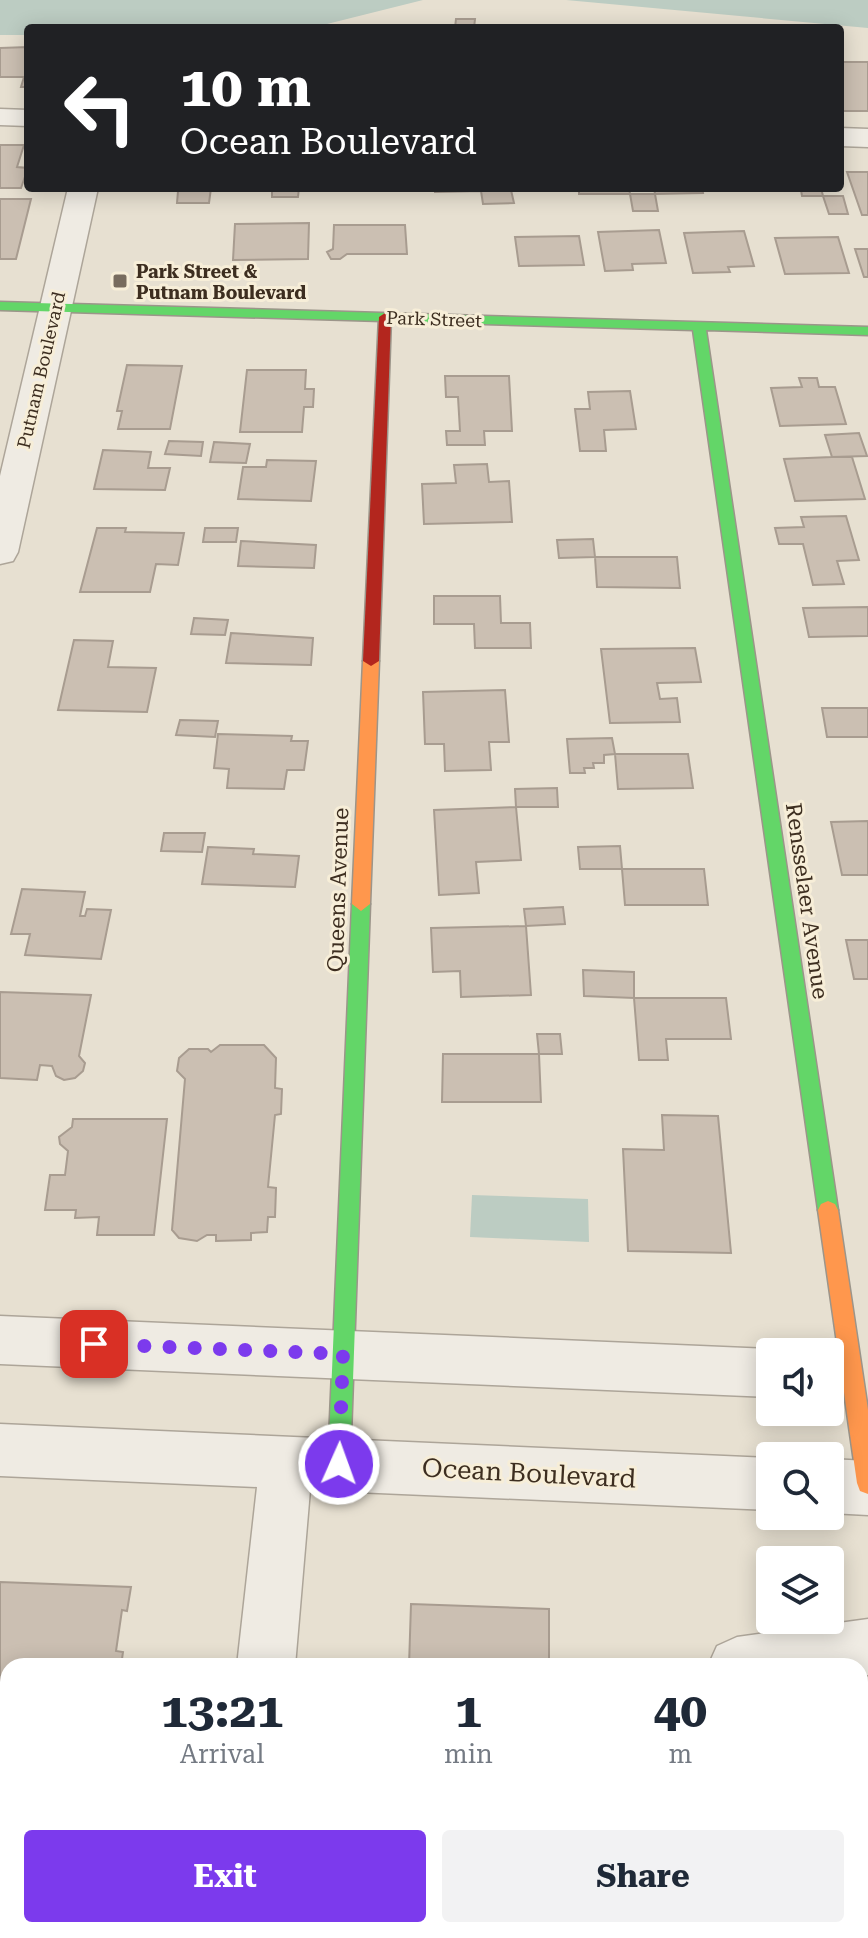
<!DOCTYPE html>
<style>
:root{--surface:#fff;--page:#f2f2f3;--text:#1f2937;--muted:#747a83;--accent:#7c3aed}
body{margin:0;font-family:"Roboto Serif",serif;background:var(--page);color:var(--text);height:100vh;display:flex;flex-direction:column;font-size:30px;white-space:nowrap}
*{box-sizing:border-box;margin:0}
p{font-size:26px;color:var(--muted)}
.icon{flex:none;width:44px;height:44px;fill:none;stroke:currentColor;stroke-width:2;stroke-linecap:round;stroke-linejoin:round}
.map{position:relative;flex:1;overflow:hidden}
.panel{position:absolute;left:0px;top:1658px;width:868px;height:280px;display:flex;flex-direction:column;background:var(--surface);border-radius:24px 24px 0 0;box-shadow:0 4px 20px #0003}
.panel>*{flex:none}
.hud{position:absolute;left:24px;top:24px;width:820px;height:168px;border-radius:8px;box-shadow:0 4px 20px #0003;background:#202124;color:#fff;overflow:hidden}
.tools{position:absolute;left:756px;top:1338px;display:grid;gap:16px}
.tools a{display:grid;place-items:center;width:88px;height:88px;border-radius:8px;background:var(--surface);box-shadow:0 4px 20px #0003;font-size:40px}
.pin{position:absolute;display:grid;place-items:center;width:68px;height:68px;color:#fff;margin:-34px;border-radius:16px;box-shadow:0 4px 12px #0006}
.me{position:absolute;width:88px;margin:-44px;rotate:2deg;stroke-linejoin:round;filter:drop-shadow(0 0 6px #0008)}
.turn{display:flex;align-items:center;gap:28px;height:168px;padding:0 24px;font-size:36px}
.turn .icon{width:104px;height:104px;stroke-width:2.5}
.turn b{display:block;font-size:56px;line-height:68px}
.eta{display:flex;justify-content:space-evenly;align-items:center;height:136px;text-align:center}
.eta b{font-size:48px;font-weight:700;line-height:56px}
.primary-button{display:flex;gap:16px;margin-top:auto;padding:16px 24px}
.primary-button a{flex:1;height:92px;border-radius:8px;background:var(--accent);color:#fff;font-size:32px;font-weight:700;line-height:92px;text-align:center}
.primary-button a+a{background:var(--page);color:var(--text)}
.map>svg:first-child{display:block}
.water{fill:#bcccc2}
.building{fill:#cbbfb2;stroke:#a89c90;stroke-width:2}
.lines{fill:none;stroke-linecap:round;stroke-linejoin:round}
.street-casing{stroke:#ada599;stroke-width:3}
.fast-casing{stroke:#9c958a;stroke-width:3}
.slow-casing{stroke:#9c958a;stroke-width:3}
.jam-casing{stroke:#9c958a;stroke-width:3}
.street{fill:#efebe3;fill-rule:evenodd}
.fast{fill:#63d668;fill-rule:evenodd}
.slow{fill:#ff974d;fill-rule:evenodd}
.jam{fill:#b3261e;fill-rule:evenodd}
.route{stroke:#7c3aed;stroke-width:14;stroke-dasharray:0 25.2}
.poi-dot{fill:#786c5e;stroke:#f7eed8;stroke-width:3}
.labels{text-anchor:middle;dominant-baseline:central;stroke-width:6;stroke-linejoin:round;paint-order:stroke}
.far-poi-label{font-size:18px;font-weight:bold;fill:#3d2e20;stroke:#f7eed8;text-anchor:start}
.far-street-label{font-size:18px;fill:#3d2e20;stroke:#f7eed8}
.street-label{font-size:22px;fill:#3d2e20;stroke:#f7eed8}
.near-street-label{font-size:26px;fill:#3d2e20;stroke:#f7eed8}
</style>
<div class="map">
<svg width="868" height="1938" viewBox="0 0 868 1938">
<rect width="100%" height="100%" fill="#e7e0d1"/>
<path class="water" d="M0,0H423L311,28H28V35H0Z
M566,0H868V28Z
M472,1195L588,1199L589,1242L470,1237Z"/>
<path class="building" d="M456,19H475L474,28H455Z
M28,47V87H21L24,77H0V48Z
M840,62H868V111H840Z
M0,145H24L17,167L28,168L21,188H0Z
M847,172H868V215H862Z
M153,188H211L209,203H177L178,191H153Z
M272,188H299L298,197H272Z
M435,188H481V191L435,192Z
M579,188H629L630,194H579Z
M654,188H702L703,193L655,194Z
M771,188H821L823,196H802L801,190Z
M511,190L514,203L483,204L481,191Z
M630,194H655L658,211H633Z
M823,196H843L848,214H829Z
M0,199H31L16,259H0Z
M309,223L308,259L233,260L235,224Z
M334,225H405L407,254H347L340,259H331L327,252L333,249Z
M659,230L666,263L632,264L633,270L605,271L598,232Z
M744,231L754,266L728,267L730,272L693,273L684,233Z
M579,236L584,265L519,266L515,237Z
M838,237L849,273L785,274L775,238Z
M855,249H868V277H864Z
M127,365L182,366L170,429H118L122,411H117Z
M247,370H306L305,389H314L313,407H304L302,432H240Z
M445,376H509L512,431H484L485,445H447L446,431H460L458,397H446Z
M799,378H817L819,387H835L846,424L780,426L771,388L802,387Z
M630,391L636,429L604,430L606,451H580L575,409H590L588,392Z
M859,433L867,456L832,457L825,435Z
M169,441L203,442L201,456L165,454Z
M214,442L250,444L246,463L210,462Z
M103,450L151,452L148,468H170L165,490L94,489Z
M832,457H852L865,499L795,501L784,459Z
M267,460L316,461L311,501L238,499L243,467H266Z
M487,464L489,482L509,481L512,522L424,524L422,484L456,483L454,465Z
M846,516L859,560L837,561L844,584L813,585L803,544H779L775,528L804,527L801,517Z
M97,528H126L125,532L184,533L178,565L156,564L150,592H80Z
M205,528H238L236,542H203Z
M593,539L595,557L559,558L557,540Z
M241,541L316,545L314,568L238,566Z
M595,557H677L680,588L597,587Z
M434,596H500L501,623H530L531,648H475L474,624H434Z
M868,607V636L809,637L803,608Z
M194,618L228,620L225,635L191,634Z
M231,633L313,638L311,665L226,663Z
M74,640L113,641L108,667L156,668L147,712L58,710Z
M695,648L701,682L657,683L660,699L677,698L680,722L610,723L601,649Z
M505,690L509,742H489L491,770L445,771L444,744H425L423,692Z
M822,708H868V737H827Z
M180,720L218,721L215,737L176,735Z
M218,734L292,736L291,741H308L304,770H287L284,789L227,788L229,769L214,768Z
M612,738L615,754L604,755V763H593L594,768H584L585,773H570L567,739Z
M615,754H688L693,788L618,789Z
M557,788L558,807H516L515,789Z
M516,807L521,860L476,862L479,893L439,895L434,810Z
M868,821V875H842L831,822Z
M164,833H205L202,852L161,851Z
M620,846L622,869H580L578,847Z
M208,847L254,849L253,854L299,856L295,887L202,884Z
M622,869H704L708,905H625Z
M22,889L85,892L80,916H85L87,909L111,910L101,959L25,955L30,934H11Z
M563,907L565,924L526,926L524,909Z
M526,926L531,995L461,997L460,971L433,972L431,928Z
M846,940H868V979H854Z
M583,970L634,972V998L584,996Z
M0,992L91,995L79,1056L85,1063L83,1071L75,1078L64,1080L56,1076L52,1066L40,1065L37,1080L0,1078Z
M634,998H726L731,1039H666L668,1060H639Z
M537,1034H560L562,1054H539Z
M220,1045H264L276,1058L275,1088L282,1089L281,1114L275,1115L268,1187L276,1188L275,1217H268L267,1232L251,1233V1240L216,1241V1235H207L197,1241L179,1238L172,1230L185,1079L177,1071L179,1058L189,1049H208L211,1052Z
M443,1054H539L541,1102H442Z
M662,1115L718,1116L731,1253L628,1251L623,1149L664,1150Z
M73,1119H167L154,1235H97L99,1217L75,1218L76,1210H45L50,1175H65L68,1151L60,1144L59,1137L72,1127Z
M0,1582L131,1587L127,1611L122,1610L116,1651L123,1652L121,1666H8V1930H129L128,1938H0Z
M411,1604L549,1609V1661L545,1666H409Z
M860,1772H868V1938H695V1930H860Z
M347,1930H504V1938H331L332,1934L347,1935Z"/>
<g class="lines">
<defs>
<path id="street" d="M0,109L28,110V126L0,125Z
M840,128L868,129V147L840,146Z
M68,188H98L18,552L13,561L0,564V476Z
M0,1316L770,1349L779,1352H770V1397L0,1364Z
M0,1424L770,1458V1510L310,1490L295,1666H237L257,1487L0,1476Z
M830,1459L868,1461V1515L830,1513Z
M868,1619V1675L860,1677V1666H708L717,1646L737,1637Z
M209,1930H271L270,1938H208Z"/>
<path id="fast" d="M0,302L868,327V335L706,330L838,1210L835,1216L828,1219L821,1216L818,1210L693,330L0,310Z
M361,897L370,904L350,1464L347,1472L339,1475L331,1472L328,1464L352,904Z"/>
<path id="slow" d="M371,656L379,661L370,904L361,911L352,904L363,661Z
M828,1201L835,1204L838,1210L868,1410V1494L860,1491L857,1483L818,1210L821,1204Z"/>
<path id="jam" d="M385,313L391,317L379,661L371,666L363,661L379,317Z"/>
</defs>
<use href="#street" class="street-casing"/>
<use href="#fast" class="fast-casing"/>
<use href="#slow" class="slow-casing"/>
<use href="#jam" class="jam-casing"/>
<use href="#street" class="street"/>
<use href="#fast" class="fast"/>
<use href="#slow" class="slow"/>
<use href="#jam" class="jam"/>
</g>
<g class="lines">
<path class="route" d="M94,1344L343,1354L339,1464"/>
</g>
<rect class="poi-dot" x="112" y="273" width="16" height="16" rx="4"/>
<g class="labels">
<g class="far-poi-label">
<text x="136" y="271">Park Street &amp;<tspan x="136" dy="21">Putnam Boulevard</tspan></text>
</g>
<g class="far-street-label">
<text transform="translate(434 319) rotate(2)">Park Street</text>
<text transform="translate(41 370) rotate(-77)">Putnam Boulevard</text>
</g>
<g class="street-label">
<text transform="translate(338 890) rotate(-88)">Queens Avenue</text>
<text transform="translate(807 901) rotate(82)">Rensselaer Avenue</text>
</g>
<g class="near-street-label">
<text transform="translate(529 1473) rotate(3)">Ocean Boulevard</text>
</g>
</g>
</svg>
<div class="tools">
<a><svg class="icon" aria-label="sound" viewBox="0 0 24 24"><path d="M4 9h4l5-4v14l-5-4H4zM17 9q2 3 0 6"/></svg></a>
<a><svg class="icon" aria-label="search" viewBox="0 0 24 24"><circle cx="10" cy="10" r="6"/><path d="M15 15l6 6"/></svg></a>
<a><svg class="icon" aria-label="layers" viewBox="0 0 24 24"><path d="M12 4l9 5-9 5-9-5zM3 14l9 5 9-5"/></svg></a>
</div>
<div class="pin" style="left:94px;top:1344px;background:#d93025"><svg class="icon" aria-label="arrive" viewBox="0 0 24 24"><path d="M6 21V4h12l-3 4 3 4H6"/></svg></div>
<svg class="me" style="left:339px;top:1464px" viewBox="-20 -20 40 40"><circle r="17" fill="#7c3aed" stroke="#fff" stroke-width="3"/><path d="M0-11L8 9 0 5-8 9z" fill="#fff"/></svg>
<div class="hud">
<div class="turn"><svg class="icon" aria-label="left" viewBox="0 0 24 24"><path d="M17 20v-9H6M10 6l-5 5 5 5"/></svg><div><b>10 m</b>Ocean Boulevard</div></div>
</div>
<section class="panel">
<div class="eta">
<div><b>13:21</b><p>Arrival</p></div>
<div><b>1</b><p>min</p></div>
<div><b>40</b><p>m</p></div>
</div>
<div class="primary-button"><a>Exit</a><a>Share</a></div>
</section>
</div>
